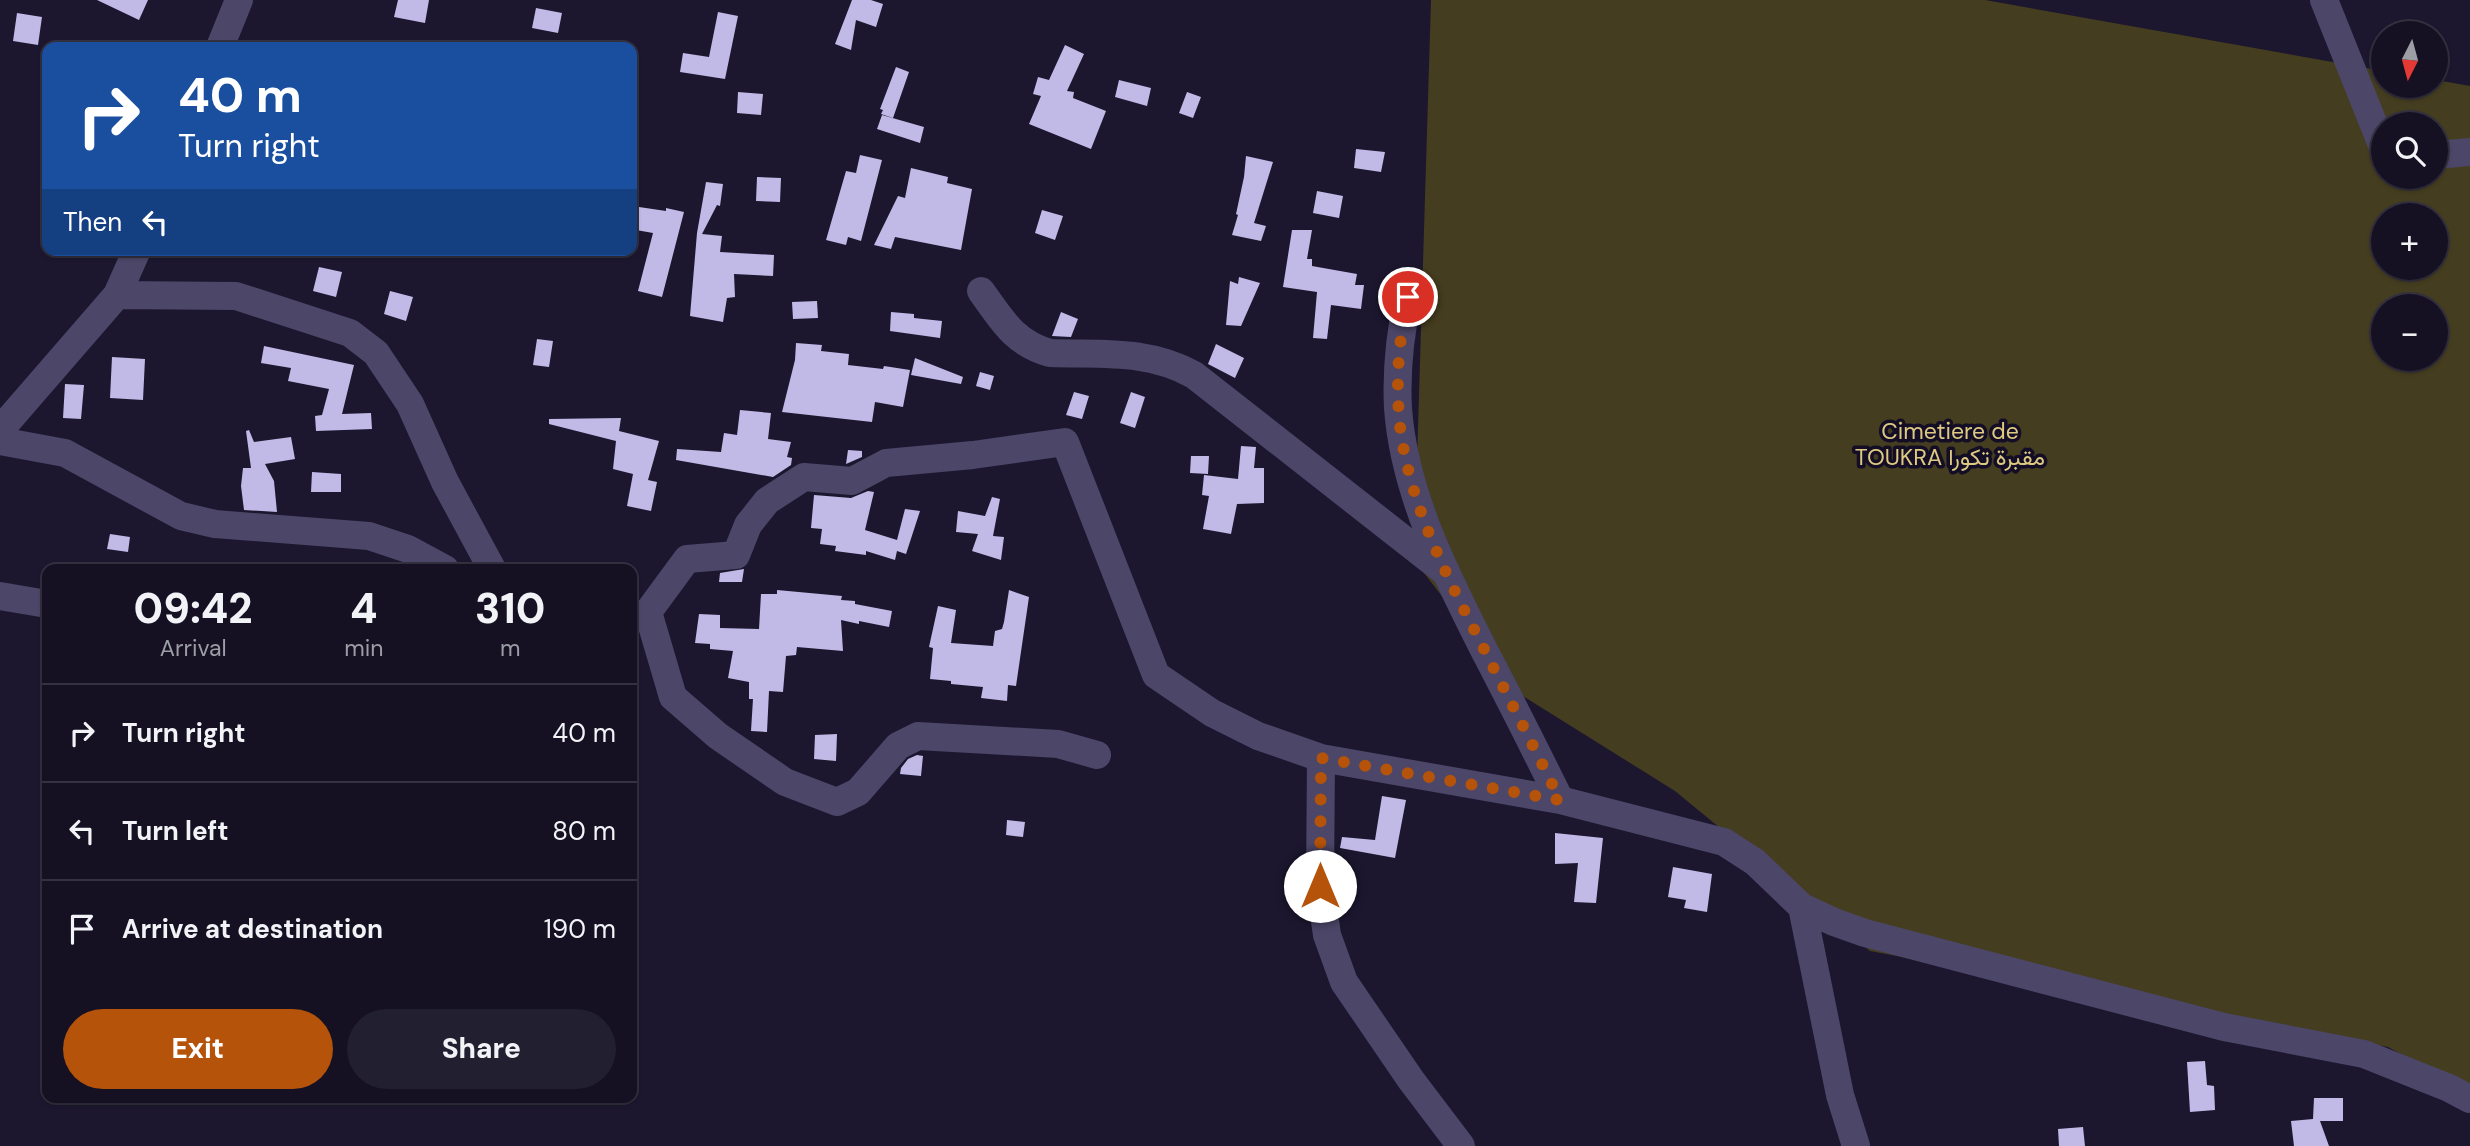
<!DOCTYPE html>
<meta charset="utf-8">
<style>
:root{--surface:#151123;--page:#221f30;--text:#f1f3f6;--muted:#9d9da6;--line:#343141;--accent:#b45309}
body{margin:0;font-family:"DM Sans",Vazirmatn,sans-serif;background:var(--page);color:var(--text);height:100vh;display:flex;flex-direction:column;font-size:26px;white-space:nowrap}
*{box-sizing:border-box;margin:0}
p{font-size:23px;color:var(--muted)}
.icon{flex:none;width:38px;height:38px;fill:none;stroke:currentColor;stroke-width:2;stroke-linecap:round;stroke-linejoin:round}
.map{position:relative;flex:1;overflow:hidden}
.details{position:absolute;left:42px;top:564px;width:595px;height:539px;display:flex;flex-direction:column;background:var(--surface);border-radius:14px;box-shadow:0 2px 5px #0004,0 0 0 2px var(--line)}
.details>*{flex:none}
.guide{position:absolute;left:42px;top:42px;width:595px;height:214px;border-radius:14px;box-shadow:0 2px 5px #0004,0 0 0 2px var(--line);background:#1a4fa0;color:#fff;overflow:hidden}
.needle{width:46px;rotate:186deg}
.buttons{position:absolute;left:2371px;top:21px;display:grid;gap:14px}
.buttons a{display:grid;place-items:center;width:77px;height:77px;border-radius:50%;background:var(--surface);box-shadow:0 2px 5px #0004,0 0 0 2px var(--line);font-size:35px}
.pin{position:absolute;display:grid;place-items:center;width:60px;height:60px;color:#fff;margin:-30px;border:4px solid #fff;border-radius:50%;box-shadow:0 2px 7px #0007}
.me{position:absolute;width:77px;margin:-38px;rotate:0deg;stroke-linejoin:round;filter:drop-shadow(0 0 5px #0008)}
.turn{display:flex;align-items:center;gap:24px;height:147px;padding:0 21px;font-size:32px}
.turn .icon{width:91px;height:91px;stroke-width:2.5}
.turn b{display:block;font-size:49px;line-height:60px}
.then{display:flex;align-items:center;height:66px;padding:0 21px;background:#0003;gap:14px;font-size:26px}
.eta{display:flex;justify-content:space-evenly;align-items:center;height:119px;text-align:center}
.eta b{font-size:42px;font-weight:800;line-height:49px}
.action{display:flex;gap:14px;margin-top:auto;padding:14px 21px}
.action a{flex:1;height:80px;border-radius:42px;background:var(--accent);color:#fff;font-size:28px;font-weight:800;line-height:80px;text-align:center}
.action a+a{background:var(--page);color:var(--text)}
ul{padding:0;list-style:none}
li{display:flex;align-items:center;gap:21px;height:98px;padding:0 21px;border-top:2px solid var(--line)}
li div{flex:1}
li b{display:block;font-size:26px}
li em{font-style:normal}
.map>svg:first-child{display:block}
.green{fill:#453d1f;fill-rule:evenodd}
.building{fill:#c1bae7}
.lines{fill:none;stroke-linecap:round;stroke-linejoin:round}
.minor{stroke:#4c4668;stroke-width:28}
.route{stroke:#b45309;stroke-width:12;stroke-dasharray:0 21.6}
.labels{text-anchor:middle;dominant-baseline:central;stroke-width:7;stroke-linejoin:round;paint-order:stroke}
.park-label{font-size:23px;fill:#ddc981;stroke:#130d25}
</style>
<div class="map">
<svg width="2470" height="1146" viewBox="0 0 2470 1146">
<rect width="100%" height="100%" fill="#1c172f"/>
<path class="green" d="M1431,0H1985L2383,71L2384,86H2436V80L2470,86V1092L2388,1047L1870,951L1675,791L1515,691L1414,560ZM2384,124H2436V177H2384ZM2384,215H2436V268H2384ZM2384,306H2436V359H2384Z"/>
<path class="building" d="M97,0H148L139,20Z
M398,0H429L425,23L394,17Z
M852,0H871L883,4L876,27L856,20L851,50L835,44Z
M536,8L562,13L558,33L532,28Z
M718,12L738,16L725,79L680,72L683,53L709,57Z
M17,13L42,17L38,45L13,41Z
M1065,45L1084,54L1067,91L1074,92L1073,98L1106,111L1091,149L1029,124L1041,96L1033,94L1038,77L1049,80Z
M896,67L909,72L893,118L881,114L883,110L880,109Z
M1119,80L1151,88L1147,106L1115,97Z
M738,92L763,94L761,115L737,113Z
M1187,92L1201,97L1193,118L1179,113Z
M882,115L924,127L920,143L877,129Z
M1356,149L1385,152L1381,172L1354,168Z
M860,155L882,160L861,241L848,237L846,245L826,240L846,171L856,173Z
M1246,156L1273,162L1254,223L1266,226L1261,241L1232,235L1238,215L1236,214L1244,177Z
M911,168L948,177L947,183L972,189L961,250L895,237L891,249L874,245L898,196L905,198Z
M757,177L781,178L780,202L756,201Z
M706,182L723,184L720,206L717,205L702,234L722,236L720,252L774,255L773,276L734,274L735,297L727,298L723,322L690,316L697,233Z
M1317,191L1343,196L1339,218L1313,213Z
M639,207L666,211V208L684,212L662,297L638,291L653,233L636,230Z
M1042,210L1063,216L1055,240L1035,233Z
M1292,230H1312L1307,259H1312V266L1357,274L1355,285H1364L1361,309L1331,305L1327,339L1313,338L1317,292L1283,287Z
M319,267L342,272L336,297L313,291Z
M1239,277L1260,283L1241,326L1226,325L1230,281L1238,284Z
M390,291L413,297L406,321L384,314Z
M817,301L818,318L793,319L792,302Z
M891,312L914,314V318L942,321L940,338L890,331Z
M1061,312L1078,319L1071,337L1052,336Z
M537,339L553,341L549,367L533,365Z
M796,343L822,345L821,351L849,354L848,365L883,369L884,366L910,370L903,407L875,402L872,422L782,412L795,360Z
M1216,344L1244,358L1235,378L1208,364Z
M264,346L354,365L342,414L371,413L372,429L316,431L315,416L322,415L329,389L288,381L291,368L261,363Z
M112,357L145,359L143,400L110,398Z
M915,358L963,377L961,384L911,375Z
M980,372L994,376L990,390L976,386Z
M65,384L84,385L81,419L63,418Z
M1074,392L1089,396L1082,419L1066,415Z
M1131,392L1145,397L1135,428L1120,423Z
M740,410L771,413L768,439L791,442L787,457L792,458L791,465L773,477L676,460L677,449L721,452L724,433L737,435Z
M621,418L619,431L659,441L648,480L657,482L651,511L627,506L633,474L613,469L616,441L549,424V419Z
M249,430L254,442L291,437L295,459L265,464L274,481L277,512L244,510L241,486L243,468H251L246,431Z
M1241,446L1256,447L1254,468H1264V503L1237,504L1231,534L1203,529L1209,496L1202,495L1204,475L1238,479Z
M848,450L862,451V457L846,464Z
M1191,456H1209L1208,474L1190,473Z
M312,472L341,474V492H311Z
M868,491L874,492L865,530L897,540L905,509L920,511L906,554L897,551L895,560L866,551V555L835,551L836,546L820,544L822,529L811,528L814,495L851,498Z
M992,497L1000,499L993,536L1004,537L1001,560L972,551L978,534L956,532L958,511L985,516Z
M110,534L130,537L128,552L107,549Z
M744,569L742,582H719L720,573Z
M777,590L842,596L841,600L855,601V604L892,611L889,627L859,621V624L841,620L843,651L797,647L796,655L786,656L783,692L769,691L767,732L751,731L753,699H749V682L728,678L733,651L710,649V644L695,643L699,614L720,615V628L759,629L761,594H777Z
M1009,590L1029,597L1016,686L1008,685L1007,701L981,698L983,687L951,684V681L930,679L933,648L929,647L938,606L956,610L951,643L993,646L995,631L1002,629L1004,622Z
M837,734L836,761L814,759L815,735Z
M917,755L923,756L921,776L900,774L901,768L908,759Z
M1382,796L1406,800L1395,858L1340,848L1342,837L1375,840Z
M1007,820L1025,822L1023,837L1006,835Z
M1555,833L1603,838L1596,903L1574,902L1578,863L1555,864Z
M1673,867L1712,874L1707,912L1684,908L1686,900L1668,897Z
M2205,1061L2207,1085L2214,1086L2215,1110L2190,1112L2187,1062Z
M2314,1098H2343V1121H2320L2329,1146H2294L2291,1121L2313,1119Z
M2083,1127L2085,1146H2059L2058,1129Z"/>
<g class="lines">
<path class="minor" d="M2324,0L2384,150
M220,47L239,0
M2436,155L2470,152
M981,291C1002,320 1014,343 1050,353C1101,355 1148,349 1194,375L1444,571
M117,295L236,296L350,333L376,353L410,404L445,482L492,569
M1408,297C1400,334 1396,370 1398,408C1404,493 1445,573 1483,648C1509,698 1535,749 1560,800
M0,430L117,295L137,250
M0,441L65,453L181,516L215,524L369,536L408,549L445,569
M0,596L47,604
M1097,755L1058,744L918,736L898,746L858,792L837,802L785,782L718,736L673,697L648,612L687,559L736,555L748,525L767,501L804,477L852,481L886,463L973,455L1065,442L1156,675L1212,713L1258,736L1321,758L1560,800L1724,842L1755,862L1802,907L1834,922L1865,933L2224,1027L2364,1054L2449,1088L2470,1099
M1321,758L1320,886L1327,935L1344,982L1411,1080L1461,1146
M1802,907L1840,1095L1856,1146"/>
</g>
<g class="lines">
<path class="route" d="M1320,886L1321,758L1560,800C1534,747 1507,695 1481,643C1447,577 1412,508 1401,434C1395,388 1398,343 1408,297"/>
</g>
<g class="labels">
<g class="park-label">
<text x="1950" y="431">Cimetiere de<tspan x="1950" dy="26">TOUKRA مقبرة تكورا</tspan></text>
</g>
</g>
</svg>
<div class="buttons">
<a><svg class="needle" viewBox="-14 -14 28 28"><path d="M0-13l5 13h-10z" fill="#e53935"/><path d="M0 13l5-13h-10z" fill="#9d9da6"/></svg></a>
<a><svg class="icon" aria-label="search" viewBox="0 0 24 24"><circle cx="10" cy="10" r="6"/><path d="M15 15l6 6"/></svg></a>
<a>+</a>
<a>−</a>
</div>
<div class="pin" style="left:1408px;top:297px;background:#d93025"><svg class="icon" aria-label="arrive" viewBox="0 0 24 24"><path d="M6 21V4h12l-3 4 3 4H6"/></svg></div>
<svg class="me" style="left:1320px;top:886px" viewBox="-20 -20 40 40"><circle r="19" fill="#fff"/><path d="M0-13L10 11 0 6-10 11z" fill="#b45309"/></svg>
<div class="guide">
<div class="turn"><svg class="icon" aria-label="right" viewBox="0 0 24 24"><path d="M7 20v-9h11M14 6l5 5-5 5"/></svg><div><b>40 m</b>Turn right</div></div>
<div class="then">Then<svg class="icon" aria-label="left" viewBox="0 0 24 24"><path d="M17 20v-9H6M10 6l-5 5 5 5"/></svg></div>
</div>
<section class="details">
<div class="eta">
<div><b>09:42</b><p>Arrival</p></div>
<div><b>4</b><p>min</p></div>
<div><b>310</b><p>m</p></div>
</div>
<ul>
<li><svg class="icon" aria-label="right" viewBox="0 0 24 24"><path d="M7 20v-9h11M14 6l5 5-5 5"/></svg><div><b>Turn right</b></div><em>40 m</em></li>
<li><svg class="icon" aria-label="left" viewBox="0 0 24 24"><path d="M17 20v-9H6M10 6l-5 5 5 5"/></svg><div><b>Turn left</b></div><em>80 m</em></li>
<li><svg class="icon" aria-label="arrive" viewBox="0 0 24 24"><path d="M6 21V4h12l-3 4 3 4H6"/></svg><div><b>Arrive at destination</b></div><em>190 m</em></li>
</ul>
<div class="action"><a>Exit</a><a>Share</a></div>
</section>
</div>
